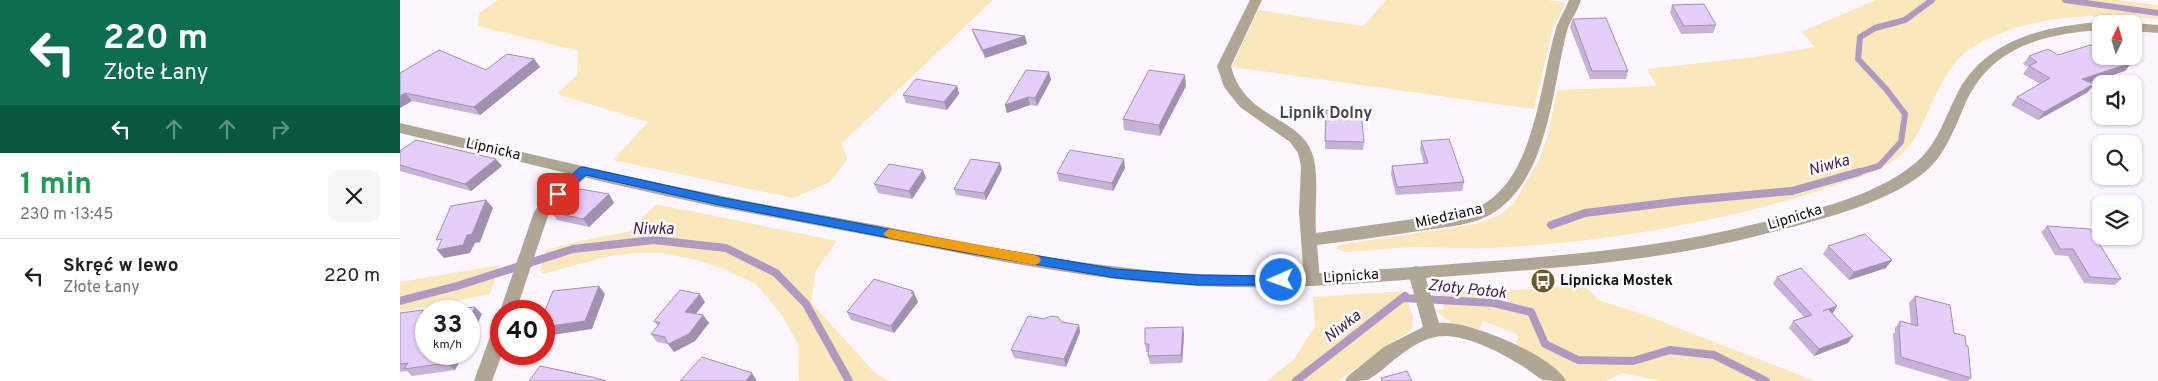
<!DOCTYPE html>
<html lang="pl">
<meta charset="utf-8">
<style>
:root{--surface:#fff;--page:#f6f6f6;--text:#202124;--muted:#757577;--line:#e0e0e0}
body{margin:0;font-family:Overpass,sans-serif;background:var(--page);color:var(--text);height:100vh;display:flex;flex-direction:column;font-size:19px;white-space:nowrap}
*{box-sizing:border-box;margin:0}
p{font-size:16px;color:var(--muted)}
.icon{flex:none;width:28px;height:28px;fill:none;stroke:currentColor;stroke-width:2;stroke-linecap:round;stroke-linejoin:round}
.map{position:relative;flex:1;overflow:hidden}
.sheet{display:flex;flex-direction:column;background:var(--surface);width:400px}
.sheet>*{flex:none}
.top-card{background:#0b6e4f;color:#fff;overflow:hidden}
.needle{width:32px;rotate:5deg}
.buttons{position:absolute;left:1692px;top:15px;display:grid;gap:10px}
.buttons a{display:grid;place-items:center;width:50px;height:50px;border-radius:10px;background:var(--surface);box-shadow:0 1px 4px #0004;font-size:25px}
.speed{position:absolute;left:15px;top:300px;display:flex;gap:10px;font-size:25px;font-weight:700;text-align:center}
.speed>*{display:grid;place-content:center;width:65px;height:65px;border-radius:50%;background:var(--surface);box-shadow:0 1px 4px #0004;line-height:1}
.speed small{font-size:12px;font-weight:400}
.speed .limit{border:8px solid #d22;background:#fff;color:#111}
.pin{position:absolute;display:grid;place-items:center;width:42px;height:42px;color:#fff;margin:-21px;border-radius:10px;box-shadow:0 2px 8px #0006}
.me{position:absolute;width:55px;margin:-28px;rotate:268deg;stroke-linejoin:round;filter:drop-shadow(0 0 4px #0008)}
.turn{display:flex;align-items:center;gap:18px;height:105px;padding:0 20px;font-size:22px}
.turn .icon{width:65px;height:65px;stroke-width:2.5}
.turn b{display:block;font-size:35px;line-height:42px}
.lanes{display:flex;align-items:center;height:48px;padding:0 20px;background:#0003;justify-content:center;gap:25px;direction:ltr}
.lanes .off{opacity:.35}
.round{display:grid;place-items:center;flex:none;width:52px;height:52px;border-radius:10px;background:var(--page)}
.overview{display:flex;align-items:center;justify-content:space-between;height:85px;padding:0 20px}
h1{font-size:30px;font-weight:700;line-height:38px;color:#1e9e55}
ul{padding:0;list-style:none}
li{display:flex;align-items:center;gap:15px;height:75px;padding:0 20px;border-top:1px solid var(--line)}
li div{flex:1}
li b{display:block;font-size:19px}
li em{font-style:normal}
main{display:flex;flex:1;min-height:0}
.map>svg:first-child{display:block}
.green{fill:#fae8ba}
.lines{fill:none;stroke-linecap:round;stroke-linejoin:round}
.stream-far1{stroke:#af98c1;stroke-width:6}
.stream{stroke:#af98c1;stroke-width:8}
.minor{fill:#afa793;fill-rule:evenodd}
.tertiary{fill:#afa793;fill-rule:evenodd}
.wall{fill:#c6b1d7}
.shaded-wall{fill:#a190af}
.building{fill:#e6cefa;stroke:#a190af}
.route{fill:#1a73e8;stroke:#114b97}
.slow{fill:#f59e0b}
.labels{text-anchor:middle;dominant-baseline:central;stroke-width:5;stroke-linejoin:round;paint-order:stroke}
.street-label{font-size:15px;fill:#100e11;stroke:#fff}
.poi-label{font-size:15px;font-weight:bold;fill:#100e11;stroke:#fff;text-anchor:start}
.neighbourhood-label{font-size:16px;font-weight:bold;fill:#49454c;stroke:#fff}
.water-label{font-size:16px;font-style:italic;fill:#412156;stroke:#fff}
</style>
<main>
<section class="sheet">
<div class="top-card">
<div class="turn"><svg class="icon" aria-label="left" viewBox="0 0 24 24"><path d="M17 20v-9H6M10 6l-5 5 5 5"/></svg><div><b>220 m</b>Złote Łany</div></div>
<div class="lanes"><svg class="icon" aria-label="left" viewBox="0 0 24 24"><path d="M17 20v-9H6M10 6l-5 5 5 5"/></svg><svg class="icon off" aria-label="ahead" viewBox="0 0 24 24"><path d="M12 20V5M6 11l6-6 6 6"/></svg><svg class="icon off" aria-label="ahead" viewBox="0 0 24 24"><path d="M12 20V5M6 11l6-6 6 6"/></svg><svg class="icon off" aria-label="right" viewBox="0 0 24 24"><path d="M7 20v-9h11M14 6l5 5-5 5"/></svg></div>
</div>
<div class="overview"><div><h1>1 min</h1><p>230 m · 13:45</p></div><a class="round"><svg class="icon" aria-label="close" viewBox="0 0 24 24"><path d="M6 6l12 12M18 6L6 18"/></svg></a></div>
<ul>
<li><svg class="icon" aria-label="left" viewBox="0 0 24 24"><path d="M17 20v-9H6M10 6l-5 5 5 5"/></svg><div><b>Skręć w lewo</b><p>Złote Łany</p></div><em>220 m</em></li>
</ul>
</section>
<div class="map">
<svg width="1758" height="381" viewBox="0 0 1758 381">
<rect width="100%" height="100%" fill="#fbf6ff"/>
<path class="green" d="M98,0H593L442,143L447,160L430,182L393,198L213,160L248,122L157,94L177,75L178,51L78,26L79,13Z
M986,0H1146L1166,2L1153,28L1134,109L832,67L858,10L963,26Z
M1476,0H1717L1758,5V19C1703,14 1651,13 1599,34C1582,41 1563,51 1552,67C1520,111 1527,153 1466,175C1346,218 1217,242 1089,248C1065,249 1041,247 1017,247C993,248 970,250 946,252L937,249L939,245L1075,224L1100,215L1113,204L1139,160L1148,135L1157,90L1257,86L1247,69L1355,57L1415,47L1401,32Z
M256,204L437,241L416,270L411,302L476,374L490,381H399L398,344L381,314L356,284L324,269L292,259L261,253H232L205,257L143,274L140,271L146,250L184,240L228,232Z
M100,265L90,294L0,312V282Z
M1175,285L1188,289L1201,301L1240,313L1415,381H1261L1222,373L1206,381H1165L1153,370L1117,347V334L1083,321L1079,329L1054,325L1036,311L1044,309L1039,292L1119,290Z
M1004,291L1013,316L1012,329L938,381H867L893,360L915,326L913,297Z"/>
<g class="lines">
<path class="stream-far1" d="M1665,0L1758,13
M1455,173L1479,166L1501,142L1505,114L1486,89L1458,59L1460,37L1475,28L1505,20L1532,0"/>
<path class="stream" d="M1151,225L1185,213L1282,201L1392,191L1459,172
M1003,298L1094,303L1131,312L1145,344L1178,360L1233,361L1270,350L1314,355L1366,381
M0,301L57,286L173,249L254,240L326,248L376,273L406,304L449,381
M896,381L1005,296"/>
<path class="minor" d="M850,0H862L831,66C844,119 899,116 912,153C920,174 914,210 916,233L1068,211C1134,191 1139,88 1155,32C1158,20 1165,11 1169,0H1181C1178,11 1170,20 1167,31C1152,88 1149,175 1096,211C1075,226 1044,227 1019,231C985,236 951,241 917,245L920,280L918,285L912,286L906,285L904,280L899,212L901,166L898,153L890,142L840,107L824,87L817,66Z
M183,166L188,167L190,171L188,175L154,206L149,213L116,311H101V314L100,311L134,212L144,198L178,167Z
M1016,266L1022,268L1024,272L1039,323C1067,319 1154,356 1166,381C1160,381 1149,381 1143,380C1137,377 1130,371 1124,367C1101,353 1074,338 1047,336C1015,335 992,365 968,380C962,381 951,381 945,381L948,376L984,347L1023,327L1008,272L1010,268Z
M101,324L102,354L92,381H74L92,331L95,326Z"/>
<path class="tertiary" d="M1701,22L1706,24H1701V30C1644,34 1592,46 1566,102C1555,127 1546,154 1525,172C1482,207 1410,222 1357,236C1266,259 1173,267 1079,274C986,281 893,291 799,286C690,281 584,258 477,237C424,227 371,217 317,207C211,185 106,158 0,133V123C105,148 211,174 317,195C370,206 424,215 477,225C583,246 690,268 798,274C891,278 985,269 1078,262C1171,255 1264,247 1355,224C1406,212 1473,198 1514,164C1536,147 1544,120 1556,96C1583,40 1644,26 1701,22Z
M1734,23L1758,25V33L1734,31V24H1732Z"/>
</g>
<path class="wall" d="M1272,5L1316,25L1313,33L1281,34L1270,13Z
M1173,19L1228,71L1226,79H1190L1170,27Z
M572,29L625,36L627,44L585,58L574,36Z
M1658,55L1731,63L1725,71L1690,82L1688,92L1638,120L1611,105L1617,97L1640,84L1623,74L1628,67L1623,64L1629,56Z
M134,59L140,67L80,115L12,101L0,108V73L86,70Z
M649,72L651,80L637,106L630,105L607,113L605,105Z
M557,86L559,94L547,110L506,103L503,95Z
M786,86L760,136L724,130L723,119Z
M926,110L964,142L963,150L925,149Z
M1021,141L1064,182L1062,191L996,195L991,174L992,166L1024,164L1020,149Z
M0,151L102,166L71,191L0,171Z
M725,168L713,191L659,181L657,173Z
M602,169L586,200L556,195L554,189Z
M526,178L512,199L478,193L474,184Z
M209,194L214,203L189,227L157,220L151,212Z
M1647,226L1721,279L1715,285L1684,283L1668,256L1655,255L1641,232Z
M1428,246L1486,268L1449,280L1423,254Z
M1377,277L1437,306L1431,313L1448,343L1414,356L1389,328L1393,321L1404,317L1373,284Z
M513,291L518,302L494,333L451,320L447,312Z
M1515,296L1554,333L1571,378L1568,381H1552L1495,364L1493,334L1495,332V328L1500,321L1511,324L1509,303Z
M305,302L296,314L303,315L309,323L295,341L274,352L268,344L257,342L251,334L258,326L254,321Z
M23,310L26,312V354H63L55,370L12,376L7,371L0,372V313Z
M662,322L679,325L680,332L666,367L614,358L611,350Z
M783,327L784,335L782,363L750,364L748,356L749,352H746L745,344Z"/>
<path class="shaded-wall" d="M625,36L627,44L585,58L583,50Z
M134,59L140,67L80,115L74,107Z
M1731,63L1725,71L1676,87L1682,79Z
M649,72L651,80L637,106L635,98Z
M785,75L786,86L760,136L759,125Z
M1694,84L1688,92L1638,120L1644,112Z
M557,86L559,94L547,110L544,102Z
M5,93L12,101L0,108V96Z
M628,97L630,105L607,113L605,105Z
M96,159L102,166L71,191L65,184Z
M724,159L725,168L713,191L712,183Z
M600,163L602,169L586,200L584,193Z
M523,170L526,178L512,199L509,191Z
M209,194L214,203L189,227L183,219Z
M86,200L93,208L80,242L75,243L70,253L44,258L37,250L67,235Z
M1492,260L1486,268L1449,280L1454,272Z
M199,286L205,294L192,329L145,336L144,335V327Z
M513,291L518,302L494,333L491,326Z
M300,294L305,302L291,320L285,312Z
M1437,306L1433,313L1418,318L1423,311Z
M75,307L82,314L69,342V320Z
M303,315L309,323L295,341L274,352L268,344Z
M679,325L680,332L666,367L664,359Z
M783,327L784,335L782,363L781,355Z
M1453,336L1448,343L1414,356L1419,349Z
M52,354H63L55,370L47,363Z
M352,373L357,381H346Z"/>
<path class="building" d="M1304,4L1316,25L1284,26L1272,5Z
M1206,18L1228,71H1192L1173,19Z
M572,29L625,36L583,50Z
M1700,42L1701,43V56H1721L1731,63L1682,79L1694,84L1644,112L1617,97L1650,78L1629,66L1637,62L1629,56L1648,49L1658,55Z
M39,50L86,70L107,54L134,59L74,107L5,93L0,96V73Z
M626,70L649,72L635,98L628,97L605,105Z
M749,70L785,75L759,125L723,119Z
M516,79L557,86L544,102L503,95Z
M926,110L961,111L964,142L925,141Z
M1049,139L1064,182L997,187L992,166L1028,163L1021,141Z
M16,140L96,159L65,184L0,165V151Z
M670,150L724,159L712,183L657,173Z
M571,159L600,163L584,193L554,189Z
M489,164L523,170L509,191L474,184Z
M180,189L209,194L183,219L151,212L173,191Z
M86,200L72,234L67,235L63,245L37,250L42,239L36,240L51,206Z
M1647,226L1690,229L1721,279L1690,277L1673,249H1660Z
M1465,234L1492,260L1454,272L1428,246Z
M1401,268L1437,306L1423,311L1428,309L1453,336L1419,349L1393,321L1412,315L1377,277Z
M474,279L513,291L511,293L514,294L491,326L447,312Z
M199,286L185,321L144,327V313L153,291Z
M280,290L300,294L285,312L303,315L289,334L268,344L265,337L251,334L260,323L254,321Z
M1515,296L1550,305L1554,333L1565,336L1566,346H1568L1571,378L1501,357L1499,327H1500V321L1518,326Z
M75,307L69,320V311H40Z
M23,310L21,314L26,313V354H52L47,363L4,369L8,363L0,364V313Z
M628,316L644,319L651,316L658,317L662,322L679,325L664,359L611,350Z
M783,327L781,355L748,356L749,344H745V328Z
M302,357L352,373L346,381H280Z
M140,366L192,377L206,381H129Z
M1007,371L1012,381H982L981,378Z"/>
<path class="route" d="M183,167L319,197L562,243L716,269L797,275L881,276L886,277L888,280L886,284L881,285H797L716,278L562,252L319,205L186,175L162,196H154L153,194L154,191L179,168Z"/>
<path class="slow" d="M489,229L635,255L639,257L641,260L639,263L635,265L489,238L483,234Z"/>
<defs>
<symbol id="bus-disc" viewBox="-11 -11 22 22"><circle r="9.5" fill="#6c5a28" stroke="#fff"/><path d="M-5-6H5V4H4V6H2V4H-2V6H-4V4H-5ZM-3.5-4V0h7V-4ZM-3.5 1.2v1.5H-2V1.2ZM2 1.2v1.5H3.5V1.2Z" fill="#fff"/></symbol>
</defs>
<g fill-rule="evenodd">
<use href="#bus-disc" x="1129" y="267" width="28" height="28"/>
</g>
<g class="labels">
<g class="street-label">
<text transform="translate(93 150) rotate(13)">Lipnicka</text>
<text transform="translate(1049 217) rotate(-13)">Miedziana</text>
<text transform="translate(1395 218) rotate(-17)">Lipnicka</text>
<text transform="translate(951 277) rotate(-4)">Lipnicka</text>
</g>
<g class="poi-label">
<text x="1160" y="281">Lipnicka Mostek</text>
</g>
<g class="neighbourhood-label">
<text x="926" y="114">Lipnik Dolny</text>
</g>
<g class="water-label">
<text transform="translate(1429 166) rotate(-16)">Niwka</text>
<text x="253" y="230">Niwka</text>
<text transform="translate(1067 290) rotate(6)">Złoty Potok</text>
<text transform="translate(943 327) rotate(-38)">Niwka</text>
</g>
</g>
</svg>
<div class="buttons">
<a><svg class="needle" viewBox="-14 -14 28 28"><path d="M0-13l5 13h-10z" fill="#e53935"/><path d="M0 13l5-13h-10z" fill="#757577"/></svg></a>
<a><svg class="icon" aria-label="sound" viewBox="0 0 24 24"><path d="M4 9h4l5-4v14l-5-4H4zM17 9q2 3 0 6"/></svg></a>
<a><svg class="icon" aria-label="search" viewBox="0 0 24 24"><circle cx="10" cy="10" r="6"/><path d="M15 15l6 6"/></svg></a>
<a><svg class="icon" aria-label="layers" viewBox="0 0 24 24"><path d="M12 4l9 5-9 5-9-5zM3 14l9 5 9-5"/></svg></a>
</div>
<div class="speed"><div>33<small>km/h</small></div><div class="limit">40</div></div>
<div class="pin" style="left:158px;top:194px;background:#d93025"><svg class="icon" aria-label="arrive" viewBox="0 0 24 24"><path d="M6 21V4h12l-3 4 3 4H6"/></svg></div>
<svg class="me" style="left:881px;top:280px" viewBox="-20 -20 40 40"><circle r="17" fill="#1a73e8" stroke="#fff" stroke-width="3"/><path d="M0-11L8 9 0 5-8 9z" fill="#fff"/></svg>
</div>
</main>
